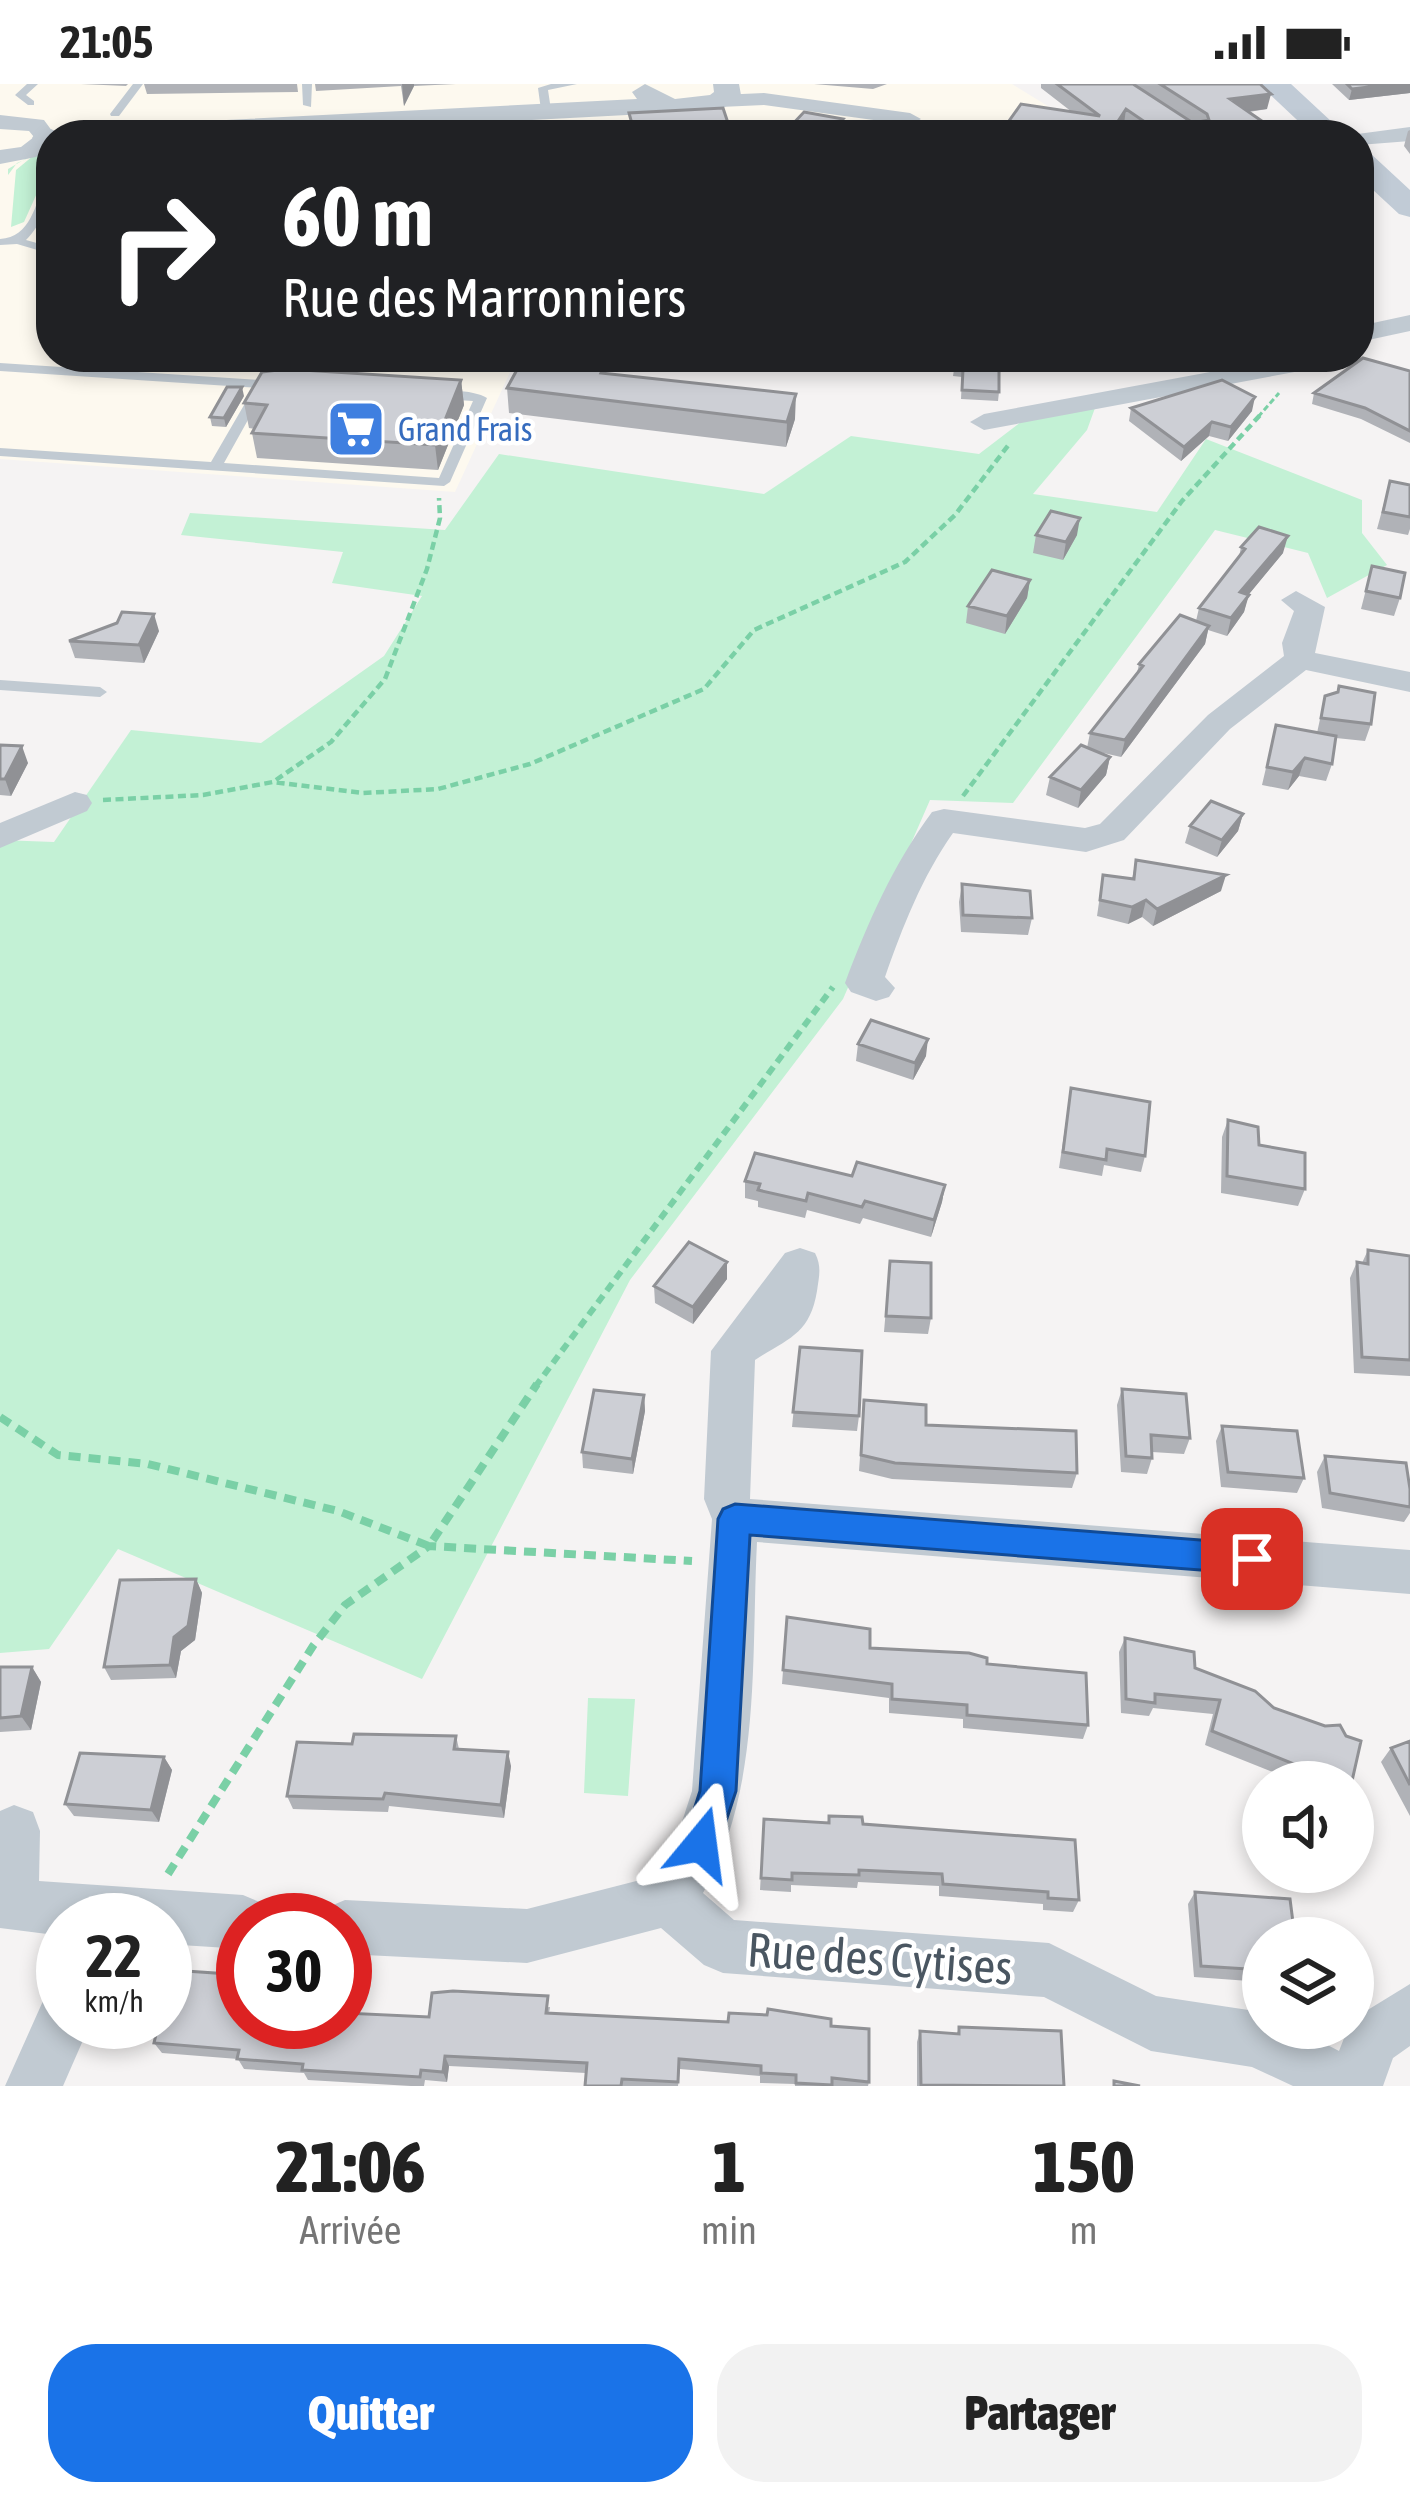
<!DOCTYPE html>
<html lang="fr">
<meta charset="utf-8">
<style>
:root{--surface:#fff;--page:#f2f2f2;--text:#222;--muted:#767676;--accent:#1a73e8}
body{margin:0;font-family:"Asap Condensed",sans-serif;background:var(--page);color:var(--text);height:100vh;display:flex;flex-direction:column;font-size:45px;white-space:nowrap}
*{box-sizing:border-box;margin:0}
p{font-size:39px;color:var(--muted)}
.icon{flex:none;width:66px;height:66px;fill:none;stroke:currentColor;stroke-width:2;stroke-linecap:round;stroke-linejoin:round}
.map{position:relative;height:2002px;overflow:hidden}
.details{display:flex;flex-direction:column;background:var(--surface);flex:1}
.details>*{flex:none}
.banner{position:absolute;left:36px;top:36px;width:1338px;height:252px;border-radius:48px;box-shadow:0 6px 18px #0003;background:#202124;color:#fff;overflow:hidden}
.controls{position:absolute;left:1242px;top:1677px;display:grid;gap:24px}
.controls a{display:grid;place-items:center;width:132px;height:132px;border-radius:50%;background:var(--surface);box-shadow:0 6px 18px #0003;font-size:60px}
.speed{position:absolute;left:36px;top:1809px;display:flex;gap:24px;font-size:60px;font-weight:700;text-align:center}
.speed>*{display:grid;place-content:center;width:156px;height:156px;border-radius:50%;background:var(--surface);box-shadow:0 6px 18px #0003;line-height:1}
.speed small{font-size:30px;font-weight:400}
.speed .limit{border:18px solid #d22;background:#fff;color:#111}
.pin{position:absolute;display:grid;place-items:center;width:102px;height:102px;color:#fff;margin:-51px;border-radius:24px;box-shadow:0 6px 18px #0006}
.me{position:absolute;width:132px;margin:-66px;rotate:16deg;stroke-linejoin:round;filter:drop-shadow(0 0 9px #0008)}
.turn{display:flex;align-items:center;gap:42px;height:252px;padding:0 48px;font-size:54px}
.turn .icon{width:156px;height:156px;stroke-width:2.5}
.turn b{display:block;font-size:84px;line-height:102px}
.eta{display:flex;justify-content:space-evenly;align-items:center;height:204px;text-align:center}
.eta b{font-size:72px;font-weight:800;line-height:84px}
.cta{display:flex;gap:24px;margin-top:auto;padding:24px 48px}
.cta a{flex:1;height:138px;border-radius:48px;background:var(--accent);color:#fff;font-size:48px;font-weight:800;line-height:138px;text-align:center}
.cta a+a{background:var(--page);color:var(--text)}
.status{display:flex;justify-content:space-between;align-items:center;height:84px;padding:0 60px;background:var(--surface);direction:ltr}
.status svg{height:33px;fill:currentColor}
.map>svg:first-child{display:block}
.commercial{fill:#fdf9ef}
.green{fill:#c3f1d5}
.lines{fill:none;stroke-linecap:round;stroke-linejoin:round}
.path-far3{stroke:#7ad0a6;stroke-width:3;stroke-dasharray:6 3;stroke-linecap:butt}
.path-far2{stroke:#7ad0a6;stroke-width:4.5;stroke-dasharray:8 4.5;stroke-linecap:butt}
.path-far1{stroke:#7ad0a6;stroke-width:6;stroke-dasharray:9 6;stroke-linecap:butt}
.path{stroke:#7ad0a6;stroke-width:8;stroke-dasharray:12 8;stroke-linecap:butt}
.service{fill:#c1cad2;fill-rule:evenodd}
.minor{fill:#c1cad2;fill-rule:evenodd}
.tertiary{fill:#c1cad2;fill-rule:evenodd}
.secondary{fill:#c1cbd6;fill-rule:evenodd}
.wall{fill:#b0b2b7}
.shaded-wall{fill:#909195}
.building{fill:#cdcfd5;stroke:#909195;stroke-width:3}
.route{fill:#1a73e8;stroke:#114b97;stroke-width:3}
.labels{text-anchor:middle;dominant-baseline:central;stroke-width:9;stroke-linejoin:round;paint-order:stroke}
.far-shop-label{font-size:33px;fill:#366cbe;stroke:#fff;text-anchor:start}
.near-street-label{font-size:48px;fill:#4a5661;stroke:#fff}
</style>
<div class="status"><b>21:05</b><svg viewBox="0 0 49 12"><path d="M0 12V9h3v3zM5 12V6h3v6zM10 12V3h3v9zM15 12V0h3v12zM26 1h20v11H26zM47 4h2v5h-2z"/></svg></div>
<div class="map">
<svg width="1410" height="2002" viewBox="0 0 1410 2002">
<rect width="100%" height="100%" fill="#f5f3f3"/>
<path class="commercial" d="M0,0H1012L1095,51H51V273H517L455,408L0,375Z"/>
<path class="green" d="M51,60L39,70L51,65V78L24,138L11,143L16,86L33,72L17,79L8,91V85Z
M1042,322L1095,324L1087,346L1033,410L1157,428L1206,355L1362,416V449L1387,481L1327,514L1308,469L1215,446L1013,719L930,716L843,915L630,1196L422,1595L118,1465L49,1565L0,1569V756L54,758L131,646L261,659L384,572L422,512L332,499L343,468L181,451L190,429L445,446L499,370L764,410L851,352L979,370Z
M588,1614L635,1615L628,1712L584,1709Z"/>
<g class="lines">
<path class="path-far3" d="M1258,333L1279,309"/>
<path class="path-far2" d="M276,696L331,658L385,595L427,485L440,434L439,414
M963,712L1182,417L1261,330
M103,716L203,711L273,698L363,709L438,705L530,680L704,605L754,546L905,478L955,431L1010,359"/>
<path class="path-far1" d="M535,1303L833,903"/>
<path class="path" d="M0,1333L58,1371L148,1380L338,1427L429,1462L537,1300
M168,1790L313,1562L345,1521L429,1462L692,1477"/>
<path class="service" d="M27,0H38L26,11L34,17V21H28L15,11Z
M133,0H143L119,32H111L110,30Z
M302,0H312L311,23L303,21Z
M551,0H577L548,6L551,26L546,29L541,26L538,4Z
M594,39L595,41L590,44L407,51L412,48Z
M51,92C51,113 42,141 26,156L51,163V170L17,160L0,161V155C31,153 35,121 46,95Z
M0,279L276,297L282,301L276,305L0,287Z
M257,305L263,309L224,379L439,394L473,317L441,315L435,311C447,304 476,307 487,314L450,398L444,402L0,372V364L211,378L251,309Z
M0,596L100,603L107,608L100,613L0,606Z"/>
<path class="minor" d="M764,9L910,29L921,35L910,41L764,21L720,23L709,17L720,11Z
M0,31L44,36L55,51H51V61L36,73L0,80V66L21,63L34,53L29,47L0,45Z
M1410,43V57L1359,61V51H1350Z
M1410,231V247L1359,258V242Z
M1291,273L1304,281L1300,287L984,346L970,338L984,330Z
M1296,507L1325,523L1315,569L1410,588V608L1306,586L1230,645L1124,756L1086,768L953,749C922,793 903,842 885,893L895,904L889,913L876,917L851,908L845,899C868,838 893,781 932,728L944,725L1085,744L1100,740L1208,631L1284,572L1282,559L1294,527L1281,516Z
M75,708L87,711L92,719L87,727L0,764V739Z
M800,1164L815,1169C822,1183 819,1192 817,1207C810,1250 789,1254 755,1276L750,1415L1410,1466V1510L757,1458C751,1575 762,1704 703,1809L734,1836L1049,1859L1156,1912L1255,1927L1263,1930V1944H1295L1339,1967L1348,1944H1353V1935L1410,1900V1962L1393,1974L1383,2002H1293L1252,1983L1151,1967L1044,1913L723,1889L704,1881L661,1844L527,1879L345,1870V1836H321L326,1824L345,1816L527,1825L652,1793L679,1747L692,1707L712,1435L704,1415L711,1267L785,1169Z
M14,1721L33,1728L40,1747L39,1797L243,1811L262,1819L269,1836H243V1865L165,1860V1836H63V1852L0,1844V1727Z
M63,1909V1938H91L63,2002H5L43,1917Z"/>
<path class="tertiary" d="M645,0L675,15L710,11L714,8L713,0H739L741,11C722,31 691,35 665,29L242,51H75L88,43L637,15L632,8Z
M51,45L63,51H51V61L36,60L32,54L36,48Z"/>
<path class="secondary" d="M1259,0H1291L1346,51H1313Z
M1359,67L1370,69L1410,106V133L1399,130L1359,93Z"/>
</g>
<path class="wall" d="M81,0H128L126,2Z
M144,0H297L298,8L147,10Z
M315,0H456L414,2L404,22L401,2L316,7Z
M814,0H887L873,5Z
M1041,0H1133L1193,39L1133,0H1260L1267,25L1249,28L1282,51H1139L1124,40L1117,51H999L1072,28L1041,4Z
M1332,0H1410V9L1349,16Z
M1410,46V70L1404,62L1408,47Z
M605,273L606,290L795,335L786,363L509,329L507,304Z
M956,273L999,308L998,317L961,315L962,293L953,292Z
M1410,287V359L1361,335L1312,320L1314,309Z
M461,296L464,321L438,386L257,374L252,349L255,345L249,344L244,319Z
M244,312L226,343L212,342L210,333Z
M1131,324L1252,327L1228,357L1209,352L1181,377L1129,337Z
M1390,397L1410,401V445L1408,451L1377,445Z
M1036,451H1077L1063,476L1033,469Z
M1241,463L1283,469L1248,511L1244,528L1227,552L1208,546L1205,560L1121,673L1099,668L1110,673L1106,691L1078,724L1046,711L1050,693L1087,664L1090,649L1137,589L1139,580L1196,537L1199,524L1239,473Z
M1372,482L1400,514L1394,532L1361,525Z
M1030,496L1027,514L1005,550L966,539L968,522Z
M117,539L159,547L144,579L75,574L69,557Z
M1325,612L1371,640L1365,657L1336,654L1332,680L1326,697L1299,692L1288,706L1262,701L1276,641L1317,649Z
M0,661L28,679L11,712L0,711Z
M1243,730L1238,747L1217,773L1185,759L1190,742Z
M1136,776L1221,807L1153,842L1142,833L1128,840L1097,832L1103,791L1132,795Z
M962,800L1032,834L1028,851L961,848L959,818Z
M858,960L926,972L913,996L856,977Z
M1071,1004L1145,1072L1141,1088L1104,1081L1102,1092L1059,1084Z
M1228,1036L1259,1061L1305,1105L1298,1122L1221,1109L1222,1053Z
M852,1092L945,1101L942,1118L931,1153L863,1134L860,1140L807,1126L805,1134L758,1123V1117L745,1114V1097Z
M1368,1166L1410,1172V1292L1354,1289L1350,1194L1357,1178L1362,1179Z
M890,1177L931,1234L928,1250L884,1248Z
M727,1178V1195L693,1240L655,1219L654,1202Z
M800,1263L859,1332L857,1347L792,1343Z
M1122,1305L1190,1354L1184,1370L1152,1368V1374L1147,1390L1121,1388L1117,1321Z
M644,1311L645,1327L633,1390L583,1384L582,1368Z
M864,1316L926,1341L1077,1389L1072,1404L892,1395L859,1387Z
M1222,1342L1304,1394L1297,1409L1221,1403L1216,1357Z
M1325,1372L1410,1405V1429L1404,1438L1322,1424L1317,1388Z
M196,1495L202,1509L195,1556L181,1567L176,1594L111,1596L104,1583Z
M787,1533L870,1564L987,1580L1088,1641L1083,1655L963,1644V1635L889,1629V1614L782,1600Z
M1125,1554L1195,1584L1352,1697L1298,1698L1205,1661L1213,1630L1153,1624L1149,1632L1121,1629L1119,1568Z
M0,1583H32L41,1598L31,1646L0,1648Z
M456,1652L459,1665L511,1682L504,1734L389,1722L388,1728L293,1725L287,1712L352,1660Z
M1410,1657V1732L1381,1678L1391,1664Z
M164,1673L172,1686L159,1738L74,1732L65,1720Z
M829,1732L863,1740L1079,1816L1073,1828L1043,1826V1820L939,1812V1802L858,1798L857,1804L791,1801V1808L760,1806L764,1735L828,1739Z
M1195,1808L1263,1854V1898L1194,1893L1188,1820Z
M550,1923L549,1929L831,1942L869,1998L868,2002H795V2000L760,1999V1992L680,1985L678,2002H585L586,1989L449,1982L447,1998L425,1996L424,2002H411L308,1996L304,1989L244,1985L238,1975L162,1969L154,1959L243,1938L349,1929L429,1933Z
M959,1943L1064,2002H917V1958L920,1947L957,1950Z"/>
<path class="shaded-wall" d="M402,0H414V2L404,22Z
M1394,0H1410V9L1349,16L1352,5Z
M1271,10L1267,25L1227,30L1230,15Z
M1126,25L1124,40L1117,51H1109Z
M843,35L842,51H828Z
M461,296L464,321L438,386L435,361Z
M242,303L244,312L226,343L224,334Z
M796,310L795,335L786,363L787,338Z
M1255,313L1252,327L1228,357L1231,343Z
M1212,338L1209,352L1181,377L1184,363Z
M1080,434L1077,451L1063,476L1066,458Z
M1288,452L1283,469L1236,526L1240,508Z
M1030,496L1027,514L1005,550L1007,532Z
M1249,511L1244,528L1227,552L1231,534Z
M154,530L159,547L144,579L139,561Z
M1209,542L1205,560L1121,673L1125,656Z
M22,662L28,679L11,712L5,695Z
M1110,673L1106,691L1078,724L1081,706Z
M1305,674L1299,692L1288,706L1293,688Z
M1243,730L1238,747L1217,773L1222,756Z
M1226,791L1221,807L1153,842L1157,825Z
M1146,816L1142,833L1128,840L1132,823Z
M928,955L926,972L913,996L915,979Z
M945,1101L942,1118L931,1153L934,1136Z
M727,1178V1195L693,1240V1223Z
M644,1311L645,1327L633,1390L632,1375Z
M196,1495L202,1509L195,1556L181,1567L176,1594L170,1581L174,1553Z
M32,1583L41,1598L31,1646L21,1632Z
M508,1668L511,1682L504,1734L501,1721Z
M164,1673L172,1686L159,1738L151,1726Z
M445,1972L449,1982L447,1998L443,1988Z"/>
<path class="building" d="M1057,0H1133L1193,39L1209,36L1207,30L1160,0H1260L1271,10L1230,15L1282,51H1164L1126,25L1109,51H999L1021,20L1100,32Z
M1347,0H1394L1352,5Z
M723,24L732,51H635L629,29Z
M804,28L843,35L828,51H769L778,42L789,44Z
M403,38L404,51H359L358,41Z
M524,273H604L601,278L606,279L601,289L796,310L787,338L507,304Z
M956,273H999V308L962,306L963,285L954,284Z
M1363,274L1410,287V347L1365,324L1314,309Z
M286,285L461,296L435,361L252,349L267,321L244,319L262,288Z
M1222,296L1255,313L1231,343L1212,338L1184,363L1131,324Z
M227,303H242L224,334L210,333Z
M1390,397L1410,401V433L1383,428Z
M1051,427L1080,434L1066,458L1036,451Z
M1259,443L1288,452L1240,508L1249,511L1231,534L1199,524L1245,465L1241,463Z
M1372,482L1405,489L1400,514L1366,507Z
M992,486L1030,496L1007,532L968,522Z
M122,528L154,530L139,561L69,557L117,539Z
M1180,531L1209,542L1125,656L1090,649L1143,582L1139,580Z
M1339,602L1375,609L1371,640L1321,634L1325,612L1338,608Z
M1276,641L1336,652L1332,680L1305,674L1293,688L1267,683Z
M0,661L22,662L5,695H0Z
M1081,661L1110,673L1081,706L1050,693Z
M1211,717L1243,730L1222,756L1190,742Z
M1136,776L1226,791L1157,825L1146,816L1132,823L1100,816L1103,791L1134,795Z
M962,800L1030,807L1032,834L963,831Z
M871,936L928,955L915,979L858,960Z
M1071,1004L1150,1018L1145,1072L1107,1065L1106,1076L1063,1068Z
M1228,1036L1258,1043L1259,1061L1305,1069V1105L1227,1092Z
M755,1069L852,1092L857,1078L945,1101L934,1136L865,1117L862,1123L808,1109L806,1117L758,1106L760,1100L745,1097Z
M689,1158L727,1178L693,1223L654,1202Z
M1368,1166L1410,1172V1276L1362,1273L1357,1178L1368,1180Z
M890,1177L931,1179V1234L886,1232Z
M800,1263L862,1267L859,1332L793,1328Z
M1122,1305L1186,1310L1190,1354L1151,1351L1152,1374L1126,1372Z
M594,1306L644,1311L632,1375L582,1368Z
M864,1316L926,1321V1341L1076,1347L1077,1389L895,1379L861,1371Z
M1222,1342L1297,1347L1304,1394L1228,1388Z
M1325,1372L1406,1379L1410,1405V1423L1330,1409Z
M196,1495L188,1542L174,1553L170,1581L104,1583L120,1496Z
M787,1533L870,1545V1564L969,1569L987,1574V1580L1086,1589L1088,1641L967,1631V1621L892,1615V1600L783,1586Z
M1125,1554L1194,1568L1195,1584L1255,1607L1274,1624L1325,1642L1340,1641L1346,1652L1361,1657L1352,1697L1327,1687L1326,1693L1212,1647L1220,1616L1155,1610V1619L1126,1615Z
M0,1583H32L21,1632L0,1634Z
M354,1650L456,1652L454,1665L508,1668L501,1721L385,1709L383,1715L287,1712L297,1658L352,1660Z
M1410,1657V1701L1391,1664Z
M80,1669L164,1673L151,1726L65,1720Z
M829,1732L862,1733L863,1740L1075,1756L1079,1816L1048,1814V1808L943,1800L942,1790L859,1786V1791L792,1789V1796L761,1794L764,1735L829,1739Z
M1195,1808L1290,1815L1295,1854H1263V1886L1201,1882Z
M171,1886L243,1891V1938H345V1929L429,1933L432,1909L453,1907L548,1912L546,1929L728,1938L729,1929L767,1931L768,1925L831,1935V1942L869,1945V1998L832,1994V2001L796,1999V1991L761,1989V1982L679,1975L678,1998L622,1995L621,2002H585L587,1979L445,1972L443,1988L421,1986L420,1993L302,1986L303,1980L237,1975L239,1966L154,1959L159,1938H165V1913Z
M959,1943L1061,1947L1064,2002L921,2001L920,1947L959,1950Z
M1114,1997L1140,2002H1114Z"/>
<path class="route" d="M735,1420L1252,1460L1264,1464L1269,1475L1264,1486L1252,1490L750,1451L736,1707L714,1773L701,1778L688,1773L683,1760L700,1707L718,1435L723,1425Z"/>
<defs>
<symbol id="supermarket-square" viewBox="-11 -11 22 22"><rect x="-9" y="-9" width="18" height="18" rx="4" fill="#3f7fe0" stroke="#fff"/><path d="M-6-5.5h2.5l.6 2H6L4.5 2H-2.5L-4.4-4H-6ZM-1.5 3.2a1.3 1.3 0 1 0 .1 0ZM3 3.2a1.3 1.3 0 1 0 .1 0Z" fill="#fff"/></symbol>
</defs>
<g fill-rule="evenodd">
<use href="#supermarket-square" x="323" y="312" width="66" height="66"/>
</g>
<g class="labels">
<g class="far-shop-label">
<text x="398" y="345">Grand Frais</text>
</g>
<g class="near-street-label">
<text transform="translate(880 1874) rotate(4)">Rue des Cytises</text>
</g>
</g>
</svg>
<div class="controls">
<a><svg class="icon" aria-label="sound" viewBox="0 0 24 24"><path d="M4 9h4l5-4v14l-5-4H4zM17 9q2 3 0 6"/></svg></a>
<a><svg class="icon" aria-label="layers" viewBox="0 0 24 24"><path d="M12 4l9 5-9 5-9-5zM3 14l9 5 9-5"/></svg></a>
</div>
<div class="speed"><div>22<small>km/h</small></div><div class="limit">30</div></div>
<div class="pin" style="left:1252px;top:1475px;background:#d93025"><svg class="icon" aria-label="arrive" viewBox="0 0 24 24"><path d="M6 21V4h12l-3 4 3 4H6"/></svg></div>
<svg class="me" style="left:701px;top:1760px" viewBox="-20 -20 40 40"><path d="M0-17L14 15 0 8-14 15z" fill="#1a73e8" stroke="#fff" stroke-width="4"/></svg>
<div class="banner">
<div class="turn"><svg class="icon" aria-label="right" viewBox="0 0 24 24"><path d="M7 20v-9h11M14 6l5 5-5 5"/></svg><div><b>60 m</b>Rue des Marronniers</div></div>
</div>
</div>
<section class="details">
<div class="eta">
<div><b>21:06</b><p>Arrivée</p></div>
<div><b>1</b><p>min</p></div>
<div><b>150</b><p>m</p></div>
</div>
<div class="cta"><a>Quitter</a><a>Partager</a></div>
</section>
